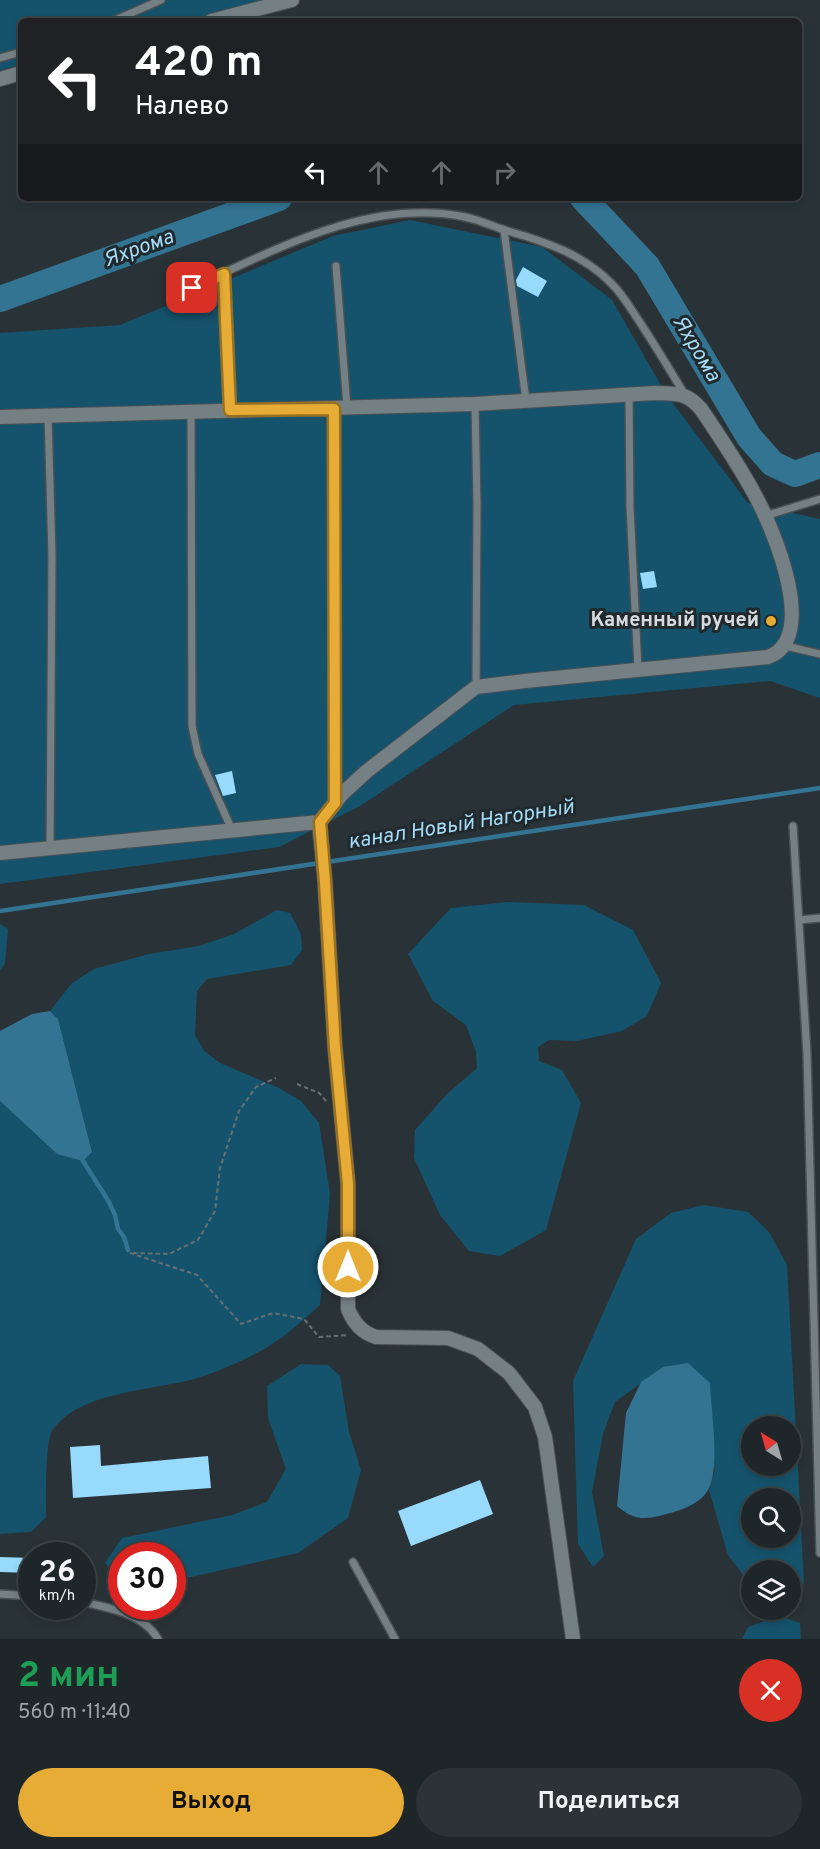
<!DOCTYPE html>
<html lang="ru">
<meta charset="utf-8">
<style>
:root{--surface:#1f2629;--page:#2c3235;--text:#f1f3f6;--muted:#a1a5a8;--line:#3c4346;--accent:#e7ac36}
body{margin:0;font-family:Overpass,sans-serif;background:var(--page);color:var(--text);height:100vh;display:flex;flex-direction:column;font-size:22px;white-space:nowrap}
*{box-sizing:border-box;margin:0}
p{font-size:20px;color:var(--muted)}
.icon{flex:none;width:33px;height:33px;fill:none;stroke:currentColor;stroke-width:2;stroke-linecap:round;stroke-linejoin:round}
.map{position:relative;height:1639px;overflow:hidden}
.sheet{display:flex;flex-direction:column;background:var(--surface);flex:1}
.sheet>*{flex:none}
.guide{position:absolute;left:18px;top:18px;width:784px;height:183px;border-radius:9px;box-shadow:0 3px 9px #0003,0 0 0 2px var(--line);background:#202124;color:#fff;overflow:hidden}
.needle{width:39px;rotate:323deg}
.controls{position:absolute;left:741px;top:1416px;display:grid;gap:12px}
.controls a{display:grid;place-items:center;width:60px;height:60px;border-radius:50%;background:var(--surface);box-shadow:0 3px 9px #0003,0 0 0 2px var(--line);font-size:30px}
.speed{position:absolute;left:18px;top:1542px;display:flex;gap:12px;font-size:30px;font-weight:700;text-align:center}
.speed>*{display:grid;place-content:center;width:78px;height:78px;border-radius:50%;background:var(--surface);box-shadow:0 3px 9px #0003,0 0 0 2px var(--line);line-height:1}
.speed small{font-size:15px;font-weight:400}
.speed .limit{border:9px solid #d22;background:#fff;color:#111}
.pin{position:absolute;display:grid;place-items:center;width:51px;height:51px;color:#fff;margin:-26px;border-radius:12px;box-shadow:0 3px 9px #0006}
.me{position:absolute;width:66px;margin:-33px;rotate:0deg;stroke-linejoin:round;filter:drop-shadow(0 0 4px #0008)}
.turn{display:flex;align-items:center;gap:21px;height:126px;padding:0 18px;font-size:27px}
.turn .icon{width:78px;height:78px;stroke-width:2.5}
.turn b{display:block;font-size:42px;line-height:51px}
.lanes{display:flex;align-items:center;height:57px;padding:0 18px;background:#0003;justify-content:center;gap:30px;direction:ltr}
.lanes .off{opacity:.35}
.round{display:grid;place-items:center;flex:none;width:63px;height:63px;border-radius:32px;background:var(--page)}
.head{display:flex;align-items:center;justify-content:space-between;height:102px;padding:0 18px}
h1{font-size:36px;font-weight:700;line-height:45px;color:#1e9e55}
.primary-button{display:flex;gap:12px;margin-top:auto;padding:12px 18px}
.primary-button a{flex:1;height:69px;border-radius:36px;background:var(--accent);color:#111;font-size:24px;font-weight:700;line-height:69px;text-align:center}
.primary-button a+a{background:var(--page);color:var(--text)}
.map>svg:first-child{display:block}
.green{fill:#15536c;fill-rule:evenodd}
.water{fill:#327492}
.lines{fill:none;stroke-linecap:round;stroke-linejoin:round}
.stream{stroke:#327492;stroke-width:4.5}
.river{stroke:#327492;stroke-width:26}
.building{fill:#97dafc}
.lane-casing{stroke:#495054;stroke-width:10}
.street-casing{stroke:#495054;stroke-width:16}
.path{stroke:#677073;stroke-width:2;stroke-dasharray:4.5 3;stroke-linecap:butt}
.lane{stroke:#758085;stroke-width:7}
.street{stroke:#758085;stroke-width:14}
.route-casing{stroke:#967023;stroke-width:15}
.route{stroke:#e7ac36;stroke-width:10}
.poi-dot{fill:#e7ac36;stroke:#20292d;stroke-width:2}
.labels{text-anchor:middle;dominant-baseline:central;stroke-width:6;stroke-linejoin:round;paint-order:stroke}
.poi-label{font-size:20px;font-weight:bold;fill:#d6dbde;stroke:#20292d;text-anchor:end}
.water-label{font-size:21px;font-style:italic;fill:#a5dbf6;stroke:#20292d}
</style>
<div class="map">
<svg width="820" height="1639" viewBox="0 0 820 1639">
<rect width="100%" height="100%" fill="#293337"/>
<path class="green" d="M0,0H268L188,21H21V65L0,70Z
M410,220L542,247L612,300L666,394L748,503L820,519V698L770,681L514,705L360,806L279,847L0,884V333L120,325L333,236Z
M508,902L584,905L633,930L661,983L647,1016L622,1031L577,1041L549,1040L538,1047L539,1061L562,1070L581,1103L546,1230L500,1256L469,1251L440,1215L414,1158L415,1130L447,1094L477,1068L476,1052L466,1025L433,1001L408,954L451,908Z
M277,910L290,913L301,934L302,950L291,965L207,979L197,991L195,1035L204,1051L220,1063L279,1088L301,1101L319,1123L330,1194L320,1305C308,1315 297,1326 285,1335C262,1353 231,1366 204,1376C160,1391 80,1389 52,1431C45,1441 46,1501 46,1517L31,1532L0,1534V1101L57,1154L92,1152L58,1019L50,1011L72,983L94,969L149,954L199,946L234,934Z
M0,924L8,929L5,963L0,971Z
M704,1205L748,1212L769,1232L787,1265L804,1583L792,1591L790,1570H752L751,1582L747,1580L728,1555L709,1490L715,1469L663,1367L615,1402L603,1434L592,1492L604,1556L593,1567L578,1544L573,1381L636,1239L671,1213ZM752,1426H790V1466H752ZM752,1498H790V1538H752Z
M301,1364L328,1365L340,1376L349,1432L361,1470L348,1518L298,1553L191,1577H173L172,1556H122L121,1579L105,1563L122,1538L232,1515L267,1502L286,1469L268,1418L267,1386Z
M780,1616L800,1623L801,1639H742L748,1627Z"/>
<path class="water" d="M50,1011L58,1019L92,1152L83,1161L57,1154L0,1101V1031L32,1014Z
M688,1363L710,1383C711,1410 720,1465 709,1488C702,1504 679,1511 663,1515C644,1520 633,1520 617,1506L626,1413L641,1382L663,1367Z"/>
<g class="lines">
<path class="stream" d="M0,911L820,788
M83,1161L109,1202L115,1215L118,1229L124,1237L128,1250"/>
<path class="river" d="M583,198L647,266L749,437L773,464L795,474L820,465
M0,299L279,198"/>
</g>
<path class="building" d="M523,267L547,281L538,297L517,286L516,280Z
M654,571L657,587L643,589L640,573Z
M232,771L236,793L223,796L215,775Z
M100,1445L101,1466L208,1456L211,1488L73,1498L70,1447Z
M480,1480L493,1514L411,1546L398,1511Z
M0,1557L32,1558V1573L0,1572Z"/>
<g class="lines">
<defs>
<path id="lane" d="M113,21L161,0
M0,58L21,52
M504,230L526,401
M336,266L347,407
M224,274L230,410
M176,295C264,256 365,196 465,217C480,220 494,227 508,231C547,242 584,255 612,284C623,295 631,309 639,321C655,345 670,370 685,395
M629,395L630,507L638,669
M475,404L477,504L476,687
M334,409L335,800
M191,411L192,726L198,754L232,830
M48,415L52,556L50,848
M765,516L820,499
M786,646L820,654
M793,826L807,1054L820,1553
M799,920L820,918
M353,1562L395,1639
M0,1594L32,1596
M82,1602C108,1607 144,1614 158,1639"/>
<path id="street" d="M211,21L292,0
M0,79L21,73
M0,417L475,404L655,393C677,394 686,392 701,409C720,437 739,465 755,495C773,528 820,638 768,657L525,681L476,687L367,771L343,793L319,822L325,882L335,1048L348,1184V1309C354,1323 361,1332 376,1337L448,1338L478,1349L509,1373L535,1407L545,1437L573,1639
M0,853L319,822"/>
</defs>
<use href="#lane" class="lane-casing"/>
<use href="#street" class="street-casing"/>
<path class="path" d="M297,1084L319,1093L327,1102
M130,1253L197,1275L241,1324L273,1313L304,1319L319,1337L348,1335
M133,1253L169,1254L198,1240L215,1211L220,1168L239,1111L256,1087L276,1078"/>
<use href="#lane" class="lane"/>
<use href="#street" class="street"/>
</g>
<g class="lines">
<defs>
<path id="route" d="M192,288L224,274L230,410L334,409L335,803L320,822L325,882L335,1048L348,1184V1267"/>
</defs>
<use href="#route" class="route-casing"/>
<use href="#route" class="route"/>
</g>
<circle class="poi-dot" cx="771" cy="621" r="6"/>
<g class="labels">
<g class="poi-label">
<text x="759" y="621">Каменный ручей</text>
</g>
<g class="water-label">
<text transform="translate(139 249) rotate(-20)">Яхрома</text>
<text transform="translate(696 349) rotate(59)">Яхрома</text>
<text transform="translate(461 825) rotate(-9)">канал Новый Нагорный</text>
</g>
</g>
</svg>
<div class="controls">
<a><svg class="needle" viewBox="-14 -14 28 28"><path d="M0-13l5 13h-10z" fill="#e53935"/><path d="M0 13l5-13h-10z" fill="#a1a5a8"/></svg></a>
<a><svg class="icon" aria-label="search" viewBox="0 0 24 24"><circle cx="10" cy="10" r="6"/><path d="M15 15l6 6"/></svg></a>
<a><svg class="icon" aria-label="layers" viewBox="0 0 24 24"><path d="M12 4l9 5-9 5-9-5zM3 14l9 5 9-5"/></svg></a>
</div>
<div class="speed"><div>26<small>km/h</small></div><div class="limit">30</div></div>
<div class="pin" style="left:192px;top:288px;background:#d93025"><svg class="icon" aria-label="arrive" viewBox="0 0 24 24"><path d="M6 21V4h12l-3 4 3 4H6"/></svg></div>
<svg class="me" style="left:348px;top:1267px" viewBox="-20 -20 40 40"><circle r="17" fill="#e7ac36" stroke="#fff" stroke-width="3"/><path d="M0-11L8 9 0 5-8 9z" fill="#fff"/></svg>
<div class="guide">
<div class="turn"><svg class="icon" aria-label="left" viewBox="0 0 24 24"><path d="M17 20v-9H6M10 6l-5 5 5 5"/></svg><div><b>420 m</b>Налево</div></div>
<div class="lanes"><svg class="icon" aria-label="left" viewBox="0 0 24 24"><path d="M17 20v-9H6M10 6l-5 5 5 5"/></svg><svg class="icon off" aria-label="ahead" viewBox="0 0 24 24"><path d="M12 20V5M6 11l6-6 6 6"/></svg><svg class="icon off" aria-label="ahead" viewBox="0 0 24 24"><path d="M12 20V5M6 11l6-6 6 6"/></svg><svg class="icon off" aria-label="right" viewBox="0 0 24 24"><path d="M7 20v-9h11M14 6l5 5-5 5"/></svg></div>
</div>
</div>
<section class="sheet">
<div class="head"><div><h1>2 мин</h1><p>560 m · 11:40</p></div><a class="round" style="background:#d93025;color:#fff"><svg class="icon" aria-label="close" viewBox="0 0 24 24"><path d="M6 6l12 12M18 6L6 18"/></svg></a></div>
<div class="primary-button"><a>Выход</a><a>Поделиться</a></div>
</section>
